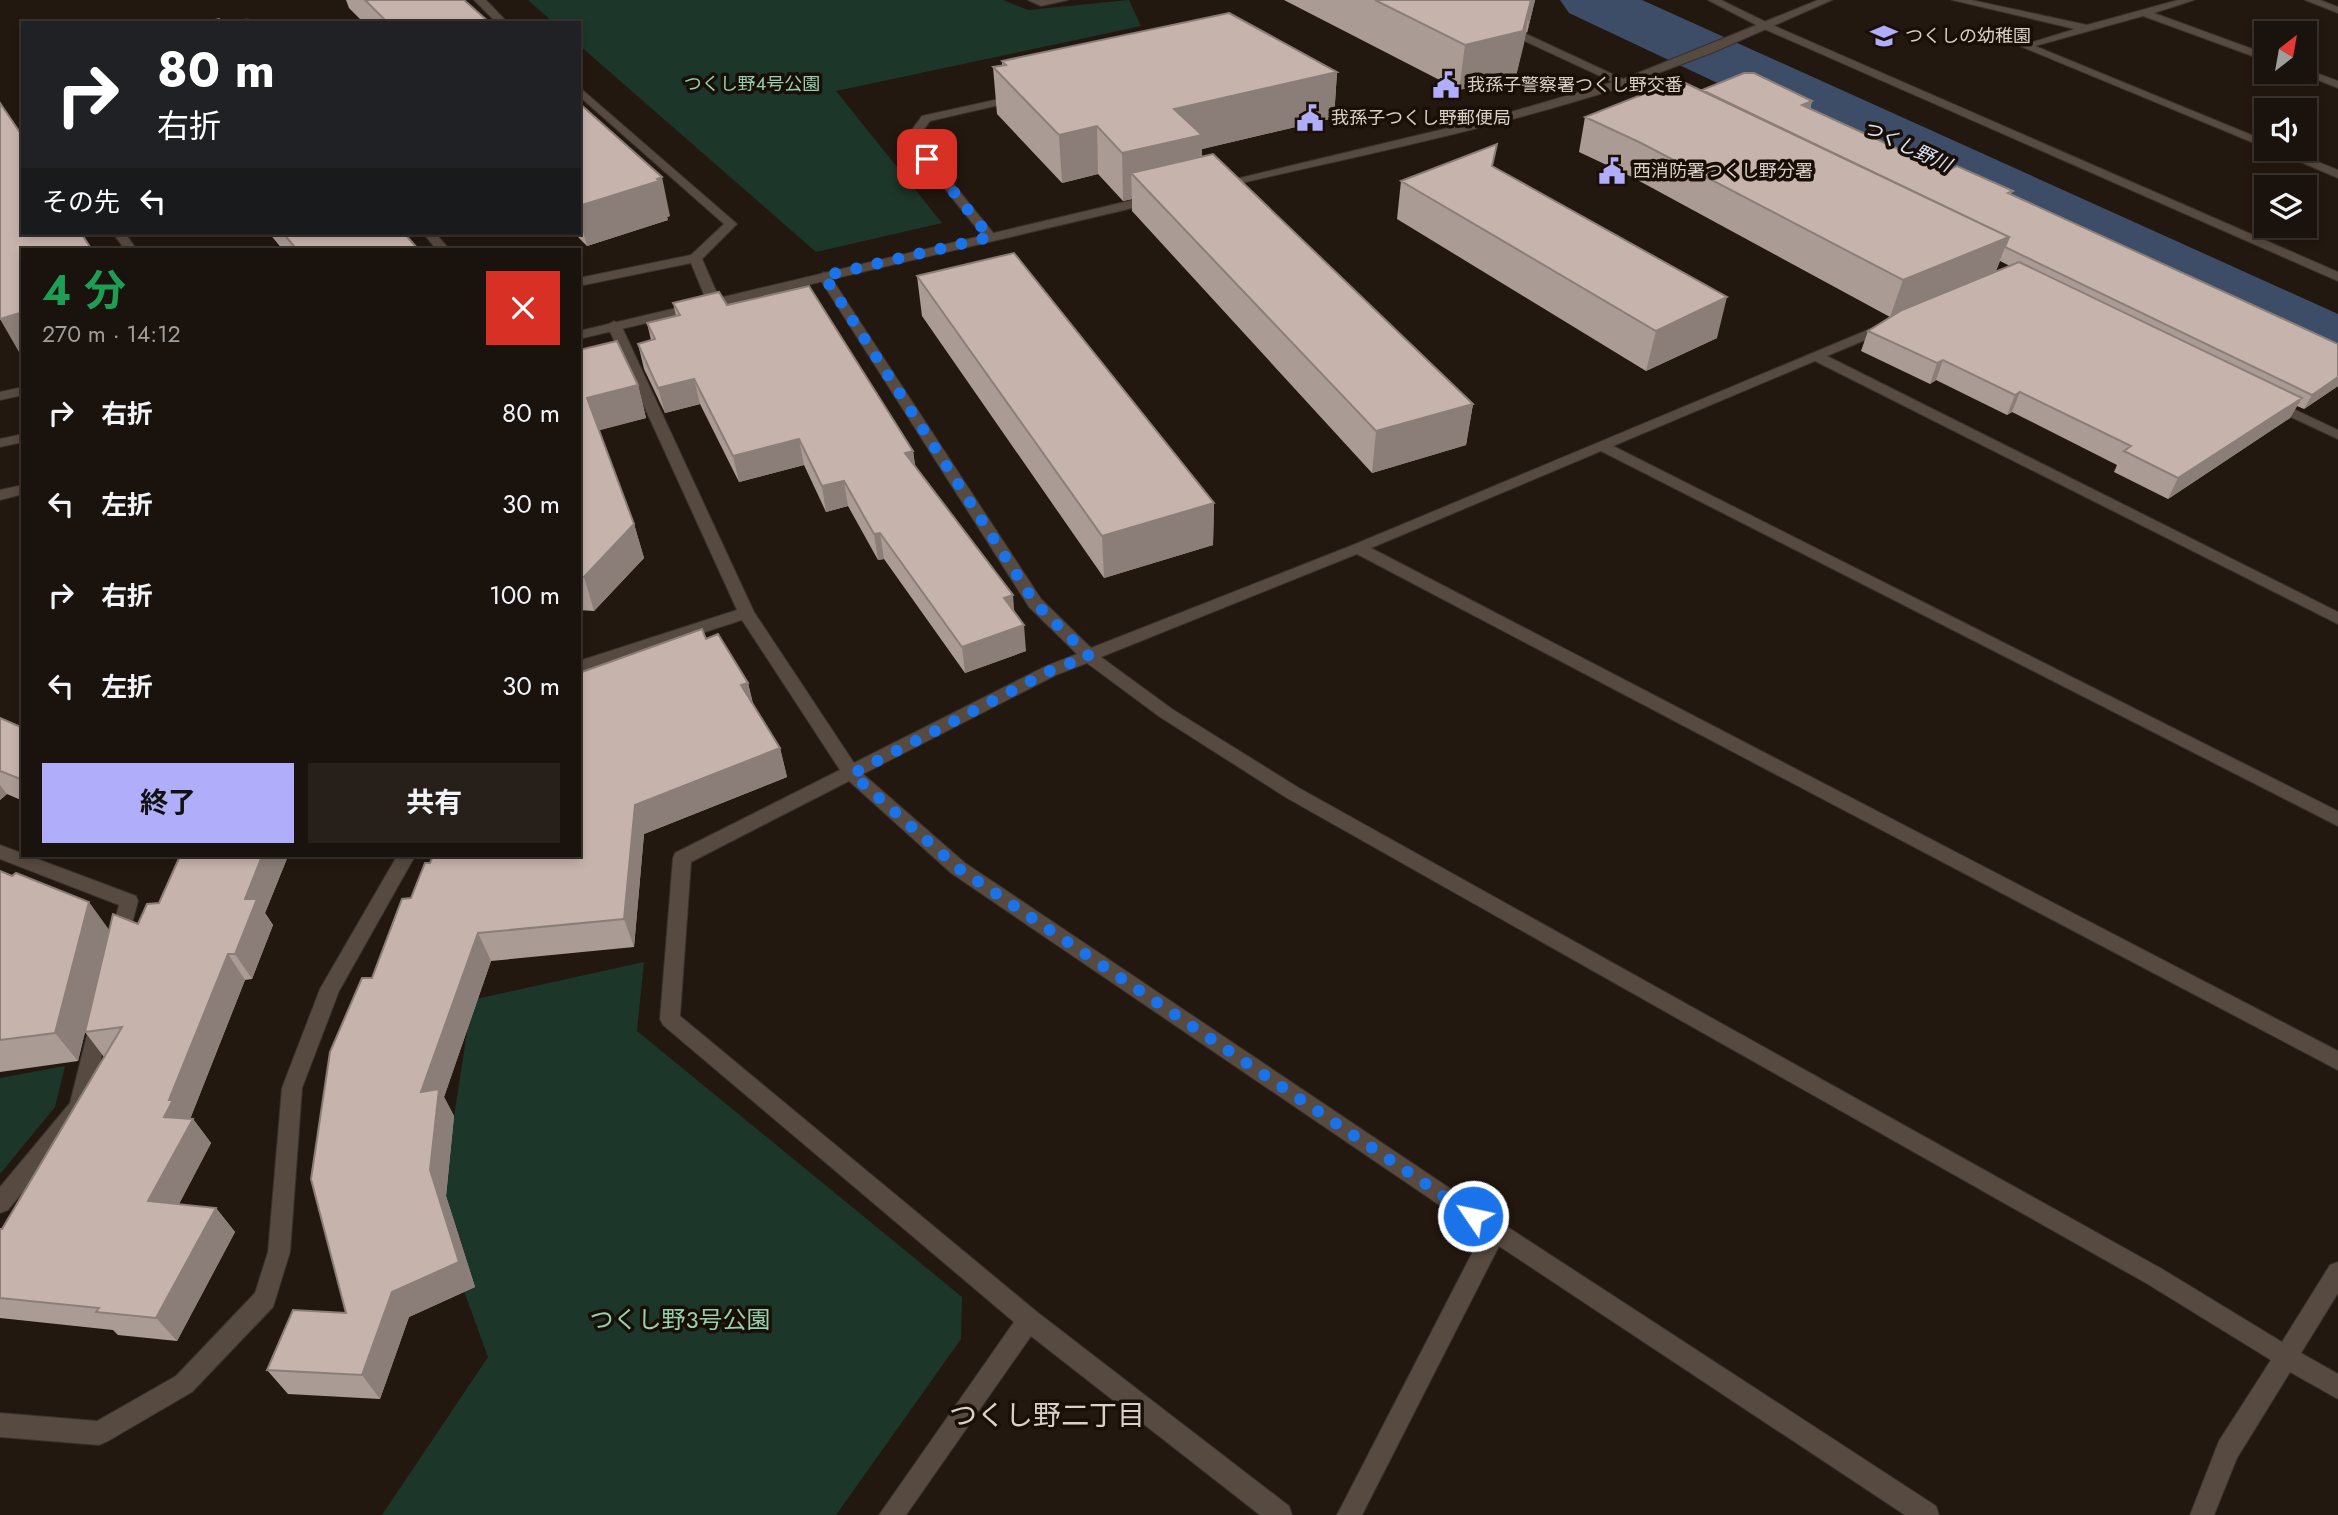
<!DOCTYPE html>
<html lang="ja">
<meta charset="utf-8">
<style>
:root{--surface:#1a120c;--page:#27201a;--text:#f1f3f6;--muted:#9f9e9d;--line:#38322d;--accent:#b0aefa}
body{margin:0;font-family:Jost,"Noto Sans JP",sans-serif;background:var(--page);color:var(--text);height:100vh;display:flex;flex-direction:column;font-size:26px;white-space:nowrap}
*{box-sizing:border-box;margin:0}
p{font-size:23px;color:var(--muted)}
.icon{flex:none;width:38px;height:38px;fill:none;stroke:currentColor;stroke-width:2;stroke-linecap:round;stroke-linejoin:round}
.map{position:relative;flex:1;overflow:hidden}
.sheet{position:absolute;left:21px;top:248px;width:560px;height:609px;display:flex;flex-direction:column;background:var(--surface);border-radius:0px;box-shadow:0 4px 10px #0003,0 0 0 2px var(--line)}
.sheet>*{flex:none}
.top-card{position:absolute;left:21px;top:21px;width:560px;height:214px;border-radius:0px;box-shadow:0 4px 10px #0003,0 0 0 2px var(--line);background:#202124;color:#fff;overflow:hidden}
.needle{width:46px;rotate:31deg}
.controls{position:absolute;left:2254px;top:21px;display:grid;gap:14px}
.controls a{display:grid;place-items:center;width:63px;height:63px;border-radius:0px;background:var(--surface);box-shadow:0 4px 10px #0003,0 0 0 2px var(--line);font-size:35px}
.pin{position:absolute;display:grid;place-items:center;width:60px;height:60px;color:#fff;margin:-30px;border-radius:14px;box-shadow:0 4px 10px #0006}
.me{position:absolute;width:77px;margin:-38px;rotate:304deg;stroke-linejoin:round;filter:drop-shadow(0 0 5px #0008)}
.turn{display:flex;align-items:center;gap:24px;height:147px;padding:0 21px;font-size:32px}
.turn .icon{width:91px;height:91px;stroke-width:2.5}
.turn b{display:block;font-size:49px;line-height:60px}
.then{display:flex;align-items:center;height:66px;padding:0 21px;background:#0003;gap:14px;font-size:26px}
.round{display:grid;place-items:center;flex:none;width:74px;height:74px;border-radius:0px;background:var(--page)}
.overview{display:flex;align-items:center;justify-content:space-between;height:119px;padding:0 21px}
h1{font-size:42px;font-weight:700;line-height:52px;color:#1e9e55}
.button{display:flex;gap:14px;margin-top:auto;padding:14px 21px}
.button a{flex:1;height:80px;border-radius:0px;background:var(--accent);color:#111;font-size:28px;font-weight:700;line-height:80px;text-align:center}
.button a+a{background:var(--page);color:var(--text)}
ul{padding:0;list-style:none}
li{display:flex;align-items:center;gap:21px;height:91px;padding:0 21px}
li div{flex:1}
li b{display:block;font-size:26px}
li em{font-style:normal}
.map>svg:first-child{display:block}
.green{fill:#1d362a}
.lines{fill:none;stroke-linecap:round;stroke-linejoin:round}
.river{fill:#3e4d67;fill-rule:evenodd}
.lane-casing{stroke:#39312d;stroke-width:2}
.street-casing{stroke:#39312d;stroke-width:2}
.secondary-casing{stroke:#39312d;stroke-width:2}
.lane{fill:#574a40;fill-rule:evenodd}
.street{fill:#574a40;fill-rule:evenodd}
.secondary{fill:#574a40;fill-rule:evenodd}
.wall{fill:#aa9b94;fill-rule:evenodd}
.shaded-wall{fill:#8b7e78}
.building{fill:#c6b4ac;stroke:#8b7e78;stroke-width:2}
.route{stroke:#1a73e8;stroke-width:12;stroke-dasharray:0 21.6}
.labels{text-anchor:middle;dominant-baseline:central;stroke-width:7;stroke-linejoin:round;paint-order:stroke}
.far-poi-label{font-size:18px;fill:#d8d0ca;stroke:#1a0f07;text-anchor:start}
.far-park-label{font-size:18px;fill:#93d1b1;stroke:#1a0f07}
.far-water-label{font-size:19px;font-style:italic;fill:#d8e4f9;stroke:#1a0f07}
.near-park-label{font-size:24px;fill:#93d1b1;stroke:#1a0f07}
.near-neighbourhood-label{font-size:28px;fill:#d8d0ca;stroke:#1a0f07}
</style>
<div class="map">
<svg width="2338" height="1515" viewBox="0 0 2338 1515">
<rect width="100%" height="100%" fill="#231810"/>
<path class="green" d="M528,0H1003L1028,10L1129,0L1141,26L836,91L942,223L816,252L579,45V23H554Z
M644,962L637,1031L962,1297L961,1339L836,1515H382L488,1357L438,1220L472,1000Z
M65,1066L55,1107L0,1174V1078Z"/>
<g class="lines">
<path class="river" d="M1560,0H1642L2338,314V370L2309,362L1569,13Z"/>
<defs>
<path id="lane" d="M474,0H486L508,23H497Z
M1028,0H1068L1041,6Z
M246,19L250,20L251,23H241Z
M579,87L737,224L702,259L721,302L719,305H709L707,302L691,263L579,286V278L691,255L724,224L579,96Z
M1017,95L1021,96V100L930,121L917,139L994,234L996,237L990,241L986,240L905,139L922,116Z
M113,233H125L137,250H125Z
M423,233H435L450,250H437Z
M23,387V395L0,400V392Z"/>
<path id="street" d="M1708,0H1721L1770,24L2338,272V281L1762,28Z
M1952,0H1971L2087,25L2178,0H2194L2154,13L2266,54V61L2143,16L2035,46L2266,141V148L2020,46L2075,29Z
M2305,0H2320L2338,7V13Z
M2305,69L2338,81V88L2298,72H2305Z
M2270,149H2286L2338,170V178Z
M824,272L830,276L1041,599L1091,648L1353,545L1889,321L1896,325L1894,328L1827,356L2338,612V624L1815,361L1613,446L2338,811V826L1601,451L1371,548L2338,1051V1070L1357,554L1101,657L1172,709L1299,788L2162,1269L2282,1342L2330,1265L2338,1262V1293L2301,1353L2338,1374V1399L2290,1372L2237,1458L2214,1515H2190L2219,1441L2271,1360L2146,1283L1287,798L1160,717L1087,663L1056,675L863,774L965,863L1503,1224L1936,1506L1939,1515H1905L1499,1246L1362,1515H1337L1482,1234L951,873L849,781L691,862L680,1016L1037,1312L1289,1506L1292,1515H1260L1031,1336L906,1515H879L1014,1322L663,1025L660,1019L673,858L675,853L840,770L742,620L579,673V661L737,610L607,325L614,321L621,325L754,612L854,763L1044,667L1077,654L1029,607L818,276Z
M0,845L136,896L138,901L126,946L119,949L112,946L109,941L119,905L0,859Z
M397,856H415L339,991L302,1088L290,1252L273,1307L192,1392L108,1441L99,1445L0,1437V1413L97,1421L176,1376L255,1293L268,1252L282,1088L320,989Z
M100,1015L107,1017L110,1023L87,1113L8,1210L0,1213V1187L70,1103L90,1023L93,1017Z"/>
<path id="secondary" d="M1818,0H1832L1714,52L1632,83L1670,101V105H1662L1622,87C1489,130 1352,157 1216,189L1210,185L1494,117L1613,82L1501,30V26H1509L1623,79Z
M1154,195L1160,199L1158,202L579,339V331Z
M2272,399L2338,430V439L2267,406L2265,403Z
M23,434V442L0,447V439Z
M23,485V494L0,500V490Z"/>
</defs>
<use href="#lane" class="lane-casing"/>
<use href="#street" class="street-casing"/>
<use href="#secondary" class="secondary-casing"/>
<use href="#lane" class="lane"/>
<use href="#street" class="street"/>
<use href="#secondary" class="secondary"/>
</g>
<path class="wall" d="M346,0H464L490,23H364L349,8Z
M1284,0H1535L1527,33L1526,32L1516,76L1459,90Z
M1002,61L1337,72L1334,118L1202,149V157L1473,404L1466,445L1372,473L1132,211V199L1123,201L1098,174L1062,183L997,114L993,67L1002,65Z
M1702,90L1812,101L1810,109L1946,171L2013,191L2011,194L2338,344V386L2304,409L2297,406L2290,418L2168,499L2114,472L2117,465L2012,412L2007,415L1936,380L1930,384L1861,351L1868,331L1890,317L1632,177L1579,152L1585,117ZM2000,261L2010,266L1996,271Z
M579,103L670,216L667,217L668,220L587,246L574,233H579Z
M1494,167L1717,338L1646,371L1397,219L1401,181Z
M269,233H404L419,250H283Z
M917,276L1214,503L1213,545L1104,578L922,316Z
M673,303L727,305L913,451L915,466L1014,612L1026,651L965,673L884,559L878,560L848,506L826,512L804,465L739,482L700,404L665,413L644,369L638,344L651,340L647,323L676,316Z
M579,350L638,385L646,418L599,430L634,524L644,558L594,611L579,610Z
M706,639L748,683L753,705L780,748L787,777L644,834L634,947L491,961L444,1097L454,1116L446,1196L475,1287L409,1317L380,1399L288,1394L267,1370L346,1313L372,978L411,898L579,856Z
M0,718L23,728V801L7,794L0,800Z
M180,856H288L265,913L273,925L252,979L245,980L190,1119H193L211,1143L179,1204L216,1208L235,1232L177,1341L118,1335L113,1330L0,1318V1229H2L104,1057L85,1032L78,1061L0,1072V871L109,931L138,924L159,903Z"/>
<path class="shaded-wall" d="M1531,0L1524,44L1516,76L1459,90L1465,45Z
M1533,0H1535L1527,33L1529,20Z
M1337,72L1334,118L1202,149L1201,183L1131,173L1132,199L1123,201L1122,153L1174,109Z
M1812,101L1809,115L1802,105Z
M1097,126L1098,174L1062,183L1059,135Z
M662,177L670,216L667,217L668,220L587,246L579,217V206Z
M2009,237L1995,273L1890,317L1903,280Z
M1727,297L1717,338L1646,371L1656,331Z
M23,312V359L0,319Z
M1943,360L1936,380L1930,384L1937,363Z
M2338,377V386L2304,409L2312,395Z
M694,379L700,404L665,413L658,388Z
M638,385L646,418L597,431L587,398Z
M2020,392L2012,412L2007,415L2015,395Z
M2302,398L2290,418L2168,499L2178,478Z
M1473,404L1466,445L1372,473L1376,431Z
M799,439L804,465L739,482L733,456Z
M913,451L917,477L905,453Z
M844,481L848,506L826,512L822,486Z
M1214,503L1213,545L1104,578L1102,536Z
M634,524L644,558L594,611L584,577Z
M880,533L884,559L878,560L874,534Z
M1013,595L1015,621L1004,598Z
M1024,625L1026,651L965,673L962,647Z
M748,683L755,711L741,685Z
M780,748L787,777L644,834L634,947L624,919L635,805Z
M0,785L7,794L0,800Z
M262,856H288L265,913L273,925L252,979L235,954L245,899Z
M89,902L110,931L78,1061L55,1033Z
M478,933L491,961L444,1097L454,1116L446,1196L475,1287L409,1317L380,1399L362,1375L430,1170L421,1092Z
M228,954L245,980L189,1122L193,1119L211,1143L168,1225L148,1201L164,1117L169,1100Z
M216,1208L235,1232L177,1341L156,1318Z"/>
<path class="building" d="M365,0H464L490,23H388Z
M1375,0H1531L1523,31L1465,45Z
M1531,0H1533L1529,20L1528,19Z
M1229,13L1337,72L1174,109L1202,135L1122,153L1097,126L1059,135L993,67L1006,65L1002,61Z
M219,19L223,23H202Z
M1744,73H1754L1812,101L1802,105L1946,171L1957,166L2013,191L2008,193L2338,344V377L2312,395L2005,247L2009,237L1702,90Z
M1679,80L2009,237L1903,280L1639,142L1585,117Z
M0,103L23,137V233H81L92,250H23V312L0,319Z
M579,103L662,177L657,179L659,181L579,206Z
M1497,144L1492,166L1727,297L1656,331L1401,181Z
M1213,154L1473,404L1376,431L1131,173Z
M283,233H404L419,250H297Z
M1014,253L1214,503L1102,536L917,276Z
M2019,262L2302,398L2178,478L2124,451L2131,446L2020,392L2015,395L1943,360L1937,363L1868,331L1902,310Z
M809,286L913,451L905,453L1013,595L1004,598L1024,625L962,647L880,533L874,534L844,481L822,486L799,439L733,456L694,379L658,388L638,344L655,339L647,323L680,315L673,303L719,292L727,305Z
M617,341L638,385L587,398L634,524L584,577H579V350Z
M702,629L706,639L718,634L748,683L741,685L780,748L635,805L624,919L478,933L421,1092L439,1089L430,1170L459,1262L392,1292L362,1375L267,1370L293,1310L346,1313L311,1179L330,1052L362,978H372L402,899L411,898L425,863H430L433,856H579V673Z
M0,718L23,728V780L0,771Z
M180,856H262L245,899H257L235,954H228L169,1100H173L164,1117L193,1119L148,1201L216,1208L156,1318L96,1312L99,1308L0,1298V1229H2L122,1027L85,1032L113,914L138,924L147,904L159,903Z
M0,871L12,876L16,873L89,902L55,1033L0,1040Z"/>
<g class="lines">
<path class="route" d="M927,159L990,237L824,276L1035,603L1089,656L1050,671L852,774L958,868L1473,1216"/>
</g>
<defs>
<symbol id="school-bare" viewBox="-9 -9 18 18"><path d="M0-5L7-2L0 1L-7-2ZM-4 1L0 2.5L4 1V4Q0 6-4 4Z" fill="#b0aefa" stroke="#1a0f07" stroke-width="2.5" paint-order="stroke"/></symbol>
<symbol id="civic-bare" viewBox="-9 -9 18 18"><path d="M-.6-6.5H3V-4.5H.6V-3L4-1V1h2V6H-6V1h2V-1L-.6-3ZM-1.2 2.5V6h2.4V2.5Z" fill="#b0aefa" stroke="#1a0f07" stroke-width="2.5" paint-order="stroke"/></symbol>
</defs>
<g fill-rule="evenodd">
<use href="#school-bare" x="1865" y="17" width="38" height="38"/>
<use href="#civic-bare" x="1427" y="66" width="38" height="38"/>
<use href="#civic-bare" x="1291" y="99" width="38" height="38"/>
<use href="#civic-bare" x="1593" y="152" width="38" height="38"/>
</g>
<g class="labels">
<g class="far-poi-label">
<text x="1905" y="36">つくしの幼稚園</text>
<text x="1467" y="85">我孫子警察署つくし野交番</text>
<text x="1331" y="118">我孫子つくし野郵便局</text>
<text x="1633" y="171">西消防署つくし野分署</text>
</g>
<g class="far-park-label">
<text x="752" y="84">つくし野4号公園</text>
</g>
<g class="far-water-label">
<text transform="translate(1907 146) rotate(25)">つくし野川</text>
</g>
<g class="near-park-label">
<text x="680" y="1319">つくし野3号公園</text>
</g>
<g class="near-neighbourhood-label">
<text x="1047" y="1415">つくし野二丁目</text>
</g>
</g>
</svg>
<div class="controls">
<a><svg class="needle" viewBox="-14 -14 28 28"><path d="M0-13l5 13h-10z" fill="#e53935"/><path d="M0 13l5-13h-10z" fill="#9f9e9d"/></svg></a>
<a><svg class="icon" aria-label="sound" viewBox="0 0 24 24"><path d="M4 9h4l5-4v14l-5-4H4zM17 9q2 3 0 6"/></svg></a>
<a><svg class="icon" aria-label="layers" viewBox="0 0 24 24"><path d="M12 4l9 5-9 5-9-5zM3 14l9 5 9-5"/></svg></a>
</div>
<div class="pin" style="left:927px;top:159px;background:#d93025"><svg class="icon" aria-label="arrive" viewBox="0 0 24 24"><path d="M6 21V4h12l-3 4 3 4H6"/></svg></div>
<svg class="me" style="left:1473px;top:1216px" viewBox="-20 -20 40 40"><circle r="17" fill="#1a73e8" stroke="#fff" stroke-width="3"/><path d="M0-11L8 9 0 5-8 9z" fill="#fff"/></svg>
<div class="top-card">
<div class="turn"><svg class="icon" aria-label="right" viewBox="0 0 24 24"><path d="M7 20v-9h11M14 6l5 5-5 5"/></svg><div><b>80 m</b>右折</div></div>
<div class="then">その先<svg class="icon" aria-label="left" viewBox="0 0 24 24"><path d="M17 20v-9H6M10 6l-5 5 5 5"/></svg></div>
</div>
<section class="sheet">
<div class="overview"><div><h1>4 分</h1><p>270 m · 14:12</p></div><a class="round" style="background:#d93025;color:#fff"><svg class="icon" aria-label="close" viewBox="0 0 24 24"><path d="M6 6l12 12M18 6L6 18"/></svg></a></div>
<ul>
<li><svg class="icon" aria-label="right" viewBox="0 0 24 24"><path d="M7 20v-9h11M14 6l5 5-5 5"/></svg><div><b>右折</b></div><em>80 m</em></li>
<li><svg class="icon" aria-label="left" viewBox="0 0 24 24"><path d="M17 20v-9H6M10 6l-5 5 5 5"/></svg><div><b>左折</b></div><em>30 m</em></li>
<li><svg class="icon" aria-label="right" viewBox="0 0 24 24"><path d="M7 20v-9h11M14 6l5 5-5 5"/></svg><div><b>右折</b></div><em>100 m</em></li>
<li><svg class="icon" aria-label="left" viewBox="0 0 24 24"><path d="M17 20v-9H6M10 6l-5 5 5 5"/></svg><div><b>左折</b></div><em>30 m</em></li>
</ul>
<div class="button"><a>終了</a><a>共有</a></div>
</section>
</div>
